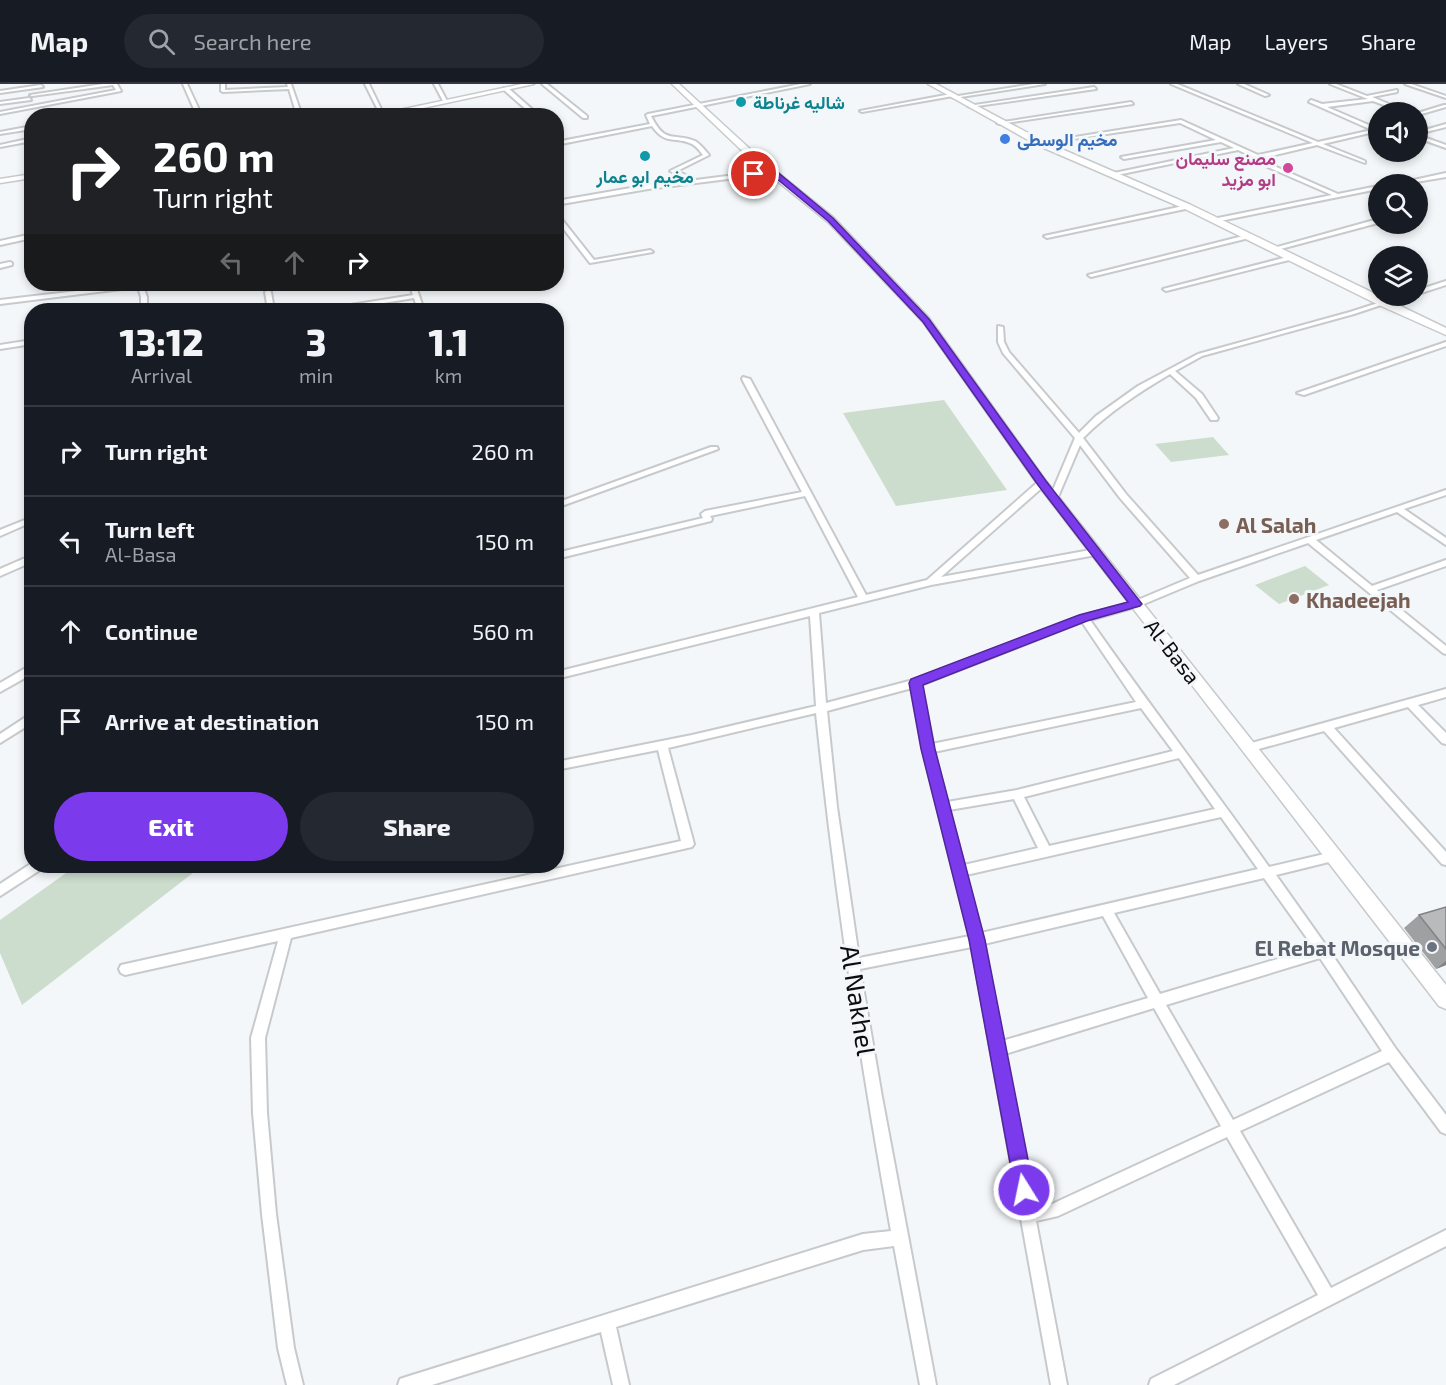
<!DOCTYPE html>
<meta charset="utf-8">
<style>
:root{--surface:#171b24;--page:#242831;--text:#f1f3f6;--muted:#9ea1a6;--line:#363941;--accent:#7c3aed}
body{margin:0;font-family:"Exo 2",Vazirmatn,sans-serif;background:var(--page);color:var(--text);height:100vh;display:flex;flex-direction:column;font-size:22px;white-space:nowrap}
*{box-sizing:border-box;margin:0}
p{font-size:20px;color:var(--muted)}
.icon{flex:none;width:33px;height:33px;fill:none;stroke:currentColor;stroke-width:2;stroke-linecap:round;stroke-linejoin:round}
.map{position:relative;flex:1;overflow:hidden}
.sheet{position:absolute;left:24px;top:219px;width:540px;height:570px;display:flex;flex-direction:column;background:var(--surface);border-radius:24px;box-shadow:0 3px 9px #0003}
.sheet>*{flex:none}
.banner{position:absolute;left:24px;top:24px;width:540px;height:183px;border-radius:24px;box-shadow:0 3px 9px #0003;background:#202124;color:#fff;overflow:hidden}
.tools{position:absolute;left:1368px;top:18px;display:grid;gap:12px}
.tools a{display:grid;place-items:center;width:60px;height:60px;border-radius:50%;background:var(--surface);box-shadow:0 3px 9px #0003;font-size:30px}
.pin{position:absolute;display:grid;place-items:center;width:51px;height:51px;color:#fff;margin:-26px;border:3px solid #fff;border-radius:50%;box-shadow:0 2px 6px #0007}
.me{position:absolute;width:66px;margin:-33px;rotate:350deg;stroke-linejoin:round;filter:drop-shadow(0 0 4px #0008)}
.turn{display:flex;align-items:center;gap:21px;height:126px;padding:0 30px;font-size:27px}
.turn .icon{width:78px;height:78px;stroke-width:2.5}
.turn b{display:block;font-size:42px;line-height:51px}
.lanes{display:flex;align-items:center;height:57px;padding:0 30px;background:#0003;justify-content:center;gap:30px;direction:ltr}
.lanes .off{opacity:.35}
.eta{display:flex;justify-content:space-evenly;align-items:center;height:102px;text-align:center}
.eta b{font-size:36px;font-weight:800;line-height:42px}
.button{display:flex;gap:12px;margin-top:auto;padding:12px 30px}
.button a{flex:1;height:69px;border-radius:36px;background:var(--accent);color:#fff;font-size:24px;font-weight:800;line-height:69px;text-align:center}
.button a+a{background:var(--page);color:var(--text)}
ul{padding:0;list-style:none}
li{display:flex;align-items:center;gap:18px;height:90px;padding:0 30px;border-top:2px solid var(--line)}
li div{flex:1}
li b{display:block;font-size:22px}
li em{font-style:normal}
header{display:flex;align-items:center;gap:36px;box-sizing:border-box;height:84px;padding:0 30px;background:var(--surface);border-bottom:2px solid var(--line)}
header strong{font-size:28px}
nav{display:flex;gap:33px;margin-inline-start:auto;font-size:21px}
.search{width:420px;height:54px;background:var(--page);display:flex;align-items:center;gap:15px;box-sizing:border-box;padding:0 21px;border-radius:33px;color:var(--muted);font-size:22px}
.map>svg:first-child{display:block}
.green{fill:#ccddcd}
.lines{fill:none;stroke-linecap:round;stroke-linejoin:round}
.street-casing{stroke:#c7cacc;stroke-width:4}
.secondary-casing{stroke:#c7cacc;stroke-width:3}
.street{fill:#fff;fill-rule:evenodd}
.secondary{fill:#fff;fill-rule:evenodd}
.wall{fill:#9ea0a2}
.shaded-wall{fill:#818284}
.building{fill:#b8babc;stroke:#818284;stroke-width:1.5}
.route{fill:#7c3aed;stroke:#51269a;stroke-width:1.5}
.culture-dot{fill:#0f9aa8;stroke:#f4f7f9;stroke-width:2}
.shop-dot{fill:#3f7fe0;stroke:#f4f7f9;stroke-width:2}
.hotel-dot{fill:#d1479c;stroke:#f4f7f9;stroke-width:2}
.education-dot{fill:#8d6e63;stroke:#f4f7f9;stroke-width:2}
.worship-dot{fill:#6b7280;stroke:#f4f7f9;stroke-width:2}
.labels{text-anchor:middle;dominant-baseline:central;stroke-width:6;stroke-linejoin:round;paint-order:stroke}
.far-culture-label{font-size:18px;font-weight:bold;fill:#0d838f;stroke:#f4f7f9;text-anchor:start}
.far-shop-label{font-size:18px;font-weight:bold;fill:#366cbe;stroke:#f4f7f9;text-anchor:start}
.far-hotel-label{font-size:18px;font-weight:bold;fill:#b23c85;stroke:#f4f7f9;text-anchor:end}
.education-label{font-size:21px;font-weight:bold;fill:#785e54;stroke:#f4f7f9;text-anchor:start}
.street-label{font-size:21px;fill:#0c0d0e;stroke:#f4f7f9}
.worship-label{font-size:21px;font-weight:bold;fill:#5b616d;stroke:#f4f7f9;text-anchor:end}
.near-street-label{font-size:26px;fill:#0c0d0e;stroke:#f4f7f9}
</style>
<header>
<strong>Map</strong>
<div class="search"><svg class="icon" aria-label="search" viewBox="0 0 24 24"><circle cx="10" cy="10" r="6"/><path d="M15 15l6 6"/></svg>Search here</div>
<nav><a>Map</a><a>Layers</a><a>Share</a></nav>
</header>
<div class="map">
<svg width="1446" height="1301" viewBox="0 0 1446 1301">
<rect width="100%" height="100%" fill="#f4f7f9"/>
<path class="green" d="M944,316L1007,406L896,422L843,329Z
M1213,353L1229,371L1171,378L1155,360Z
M1305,482L1329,501L1279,520L1255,501Z
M76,782H202L22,921L0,869V836Z"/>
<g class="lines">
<defs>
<path id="street" d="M103,0H117L121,7L0,30V28L116,6L113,1L32,12L30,11Z
M183,0H187L202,32H197Z
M221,0H225V6L288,3L287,0H291L302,32H297L289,5L223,8L221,7Z
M365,0H369L384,31L380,30Z
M434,0H438L447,17H443Z
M542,0H547L587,32V34H583Z
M801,0H810L651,32C666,61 671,48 695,57C700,60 705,66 709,71L677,87L696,96L773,86L775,89L648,105L556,121V117L648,101L689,96L670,87L703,71C700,67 696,62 692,60C676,52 666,62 652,42L556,61V58L650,40L646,31L648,30Z
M1034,0H1045L954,14L952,13Z
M1171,0H1177L1318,58L1372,46L1309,18L1311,16L1322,20L1368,15L1330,0H1336L1367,12L1397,6V8L1372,13L1408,28H1403L1373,17L1327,23L1378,45V47L1323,60L1365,77V79L1317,61L1258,75L1338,110L1378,102V105L1215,138L1213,137V135L1332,111L1252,76L1253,73L1238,66L1112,92L1114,89L1234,64L1221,58L1124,75L1121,73L1216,56L1180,39L1040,60L1038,59L1181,36L1258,71L1313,59Z
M1238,0H1244L1269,11L1265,12Z
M1405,0H1411L1446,12V14Z
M41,1L43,3L0,9V7Z
M1094,3L1096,5L970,23L968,22Z
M504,4H508L533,26V28H529L504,6Z
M951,10L953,12L862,28L860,27Z
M29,14L31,16L0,20V18Z
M1131,18L1133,20L999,40L997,39Z
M1444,21H1446V23L1418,31V29Z
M1446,40V43L1418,50V48Z
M32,42V45L0,50V48Z
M1418,51L1446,61V64L1418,54Z
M32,54V57L0,63V61Z
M1446,89V93L1404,100H1395Z
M1188,121L1191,123L1190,124L1047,154L1044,152Z
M556,128L594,176L650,166L653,168L590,179L556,135Z
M1378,135V139L1273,167L1270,165Z
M32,150V154L0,161V157Z
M1247,151L1249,152V154L1091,193L1088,191Z
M1291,172L1293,173V175L1166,207L1163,205Z
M10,178L12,179V181L0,184V180Z
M1446,197V201L1418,210V206Z
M137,200H145L143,202L147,213V226H141V213L138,203L0,220V216Z
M409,200H415L424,226H418L414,214L341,226H329L332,224L413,211Z
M268,206L271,208L274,226H268L265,208Z
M1400,212H1408L1354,230L1202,272L1175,287L1202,310L1218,334L1217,336H1211L1196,314L1170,290C1138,309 1109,328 1083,354L1126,410L1198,491L1446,406V411L1404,425L1446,454V461L1397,428L1316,456L1372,502L1446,476V482L1377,506L1446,562V570L1443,569L1308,459L1199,497L1139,522L1090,536C1148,619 1210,700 1269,783L1333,768L1337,770L1339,773L1337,776L1276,791L1327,863L1396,965L1446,1031V1050L1441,1048L1389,978L1240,1047L1331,1204L1446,1146V1162L1174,1301H1149L1151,1295L1318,1211L1227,1053L1058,1132L1036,1137L1067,1301H1051L972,863L860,885L882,1013L936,1301H920L894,1162L863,1166L616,1243L629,1301H613L601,1248L432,1301H398L400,1295L406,1293L863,1150L891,1147C860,975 834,803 816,629L668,664L694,760L692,763L291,854L265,954L267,1029L276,1130L294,1264L303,1301H287L278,1264L262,1130L253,1029L251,954L278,857L125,891L121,889L119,885L121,881L681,757L658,666L556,686V678L692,651L816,622L810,532L556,595V588L858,513L805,412L710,432L712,435L711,437L556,475V469L703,434L701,430L705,427L802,408L742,295L743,293L750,295L866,511L927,496L1039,397H1042L1046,399L1045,401L941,493L1096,465L1100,468L1096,471L931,501L819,529L826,619L913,596L1081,532L1133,518L1190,494L1120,414L1080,361L1058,413L1054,415H1051L1050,413L1075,354L1003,269L998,258V242L1003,243L1004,258L1009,268L1079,349L1096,332L1138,302L1198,270L1350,228ZM1082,538L1136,618L932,660L921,601ZM912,604L923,665L970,852L859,874L837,723L827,627ZM1141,624L1173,667L1017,706L947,718L934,668ZM1179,674L1215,725L1049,762L1024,713ZM1014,715L1038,764L964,781L949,726ZM1221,733L1258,785L981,849L966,791ZM1264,794L1314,864L1160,910L1114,829ZM1103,832L1148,914L1002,957L984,860ZM1320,874L1382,967L1233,1036L1166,921ZM1154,924L1221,1042L1052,1120L1033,1122L1005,970Z
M32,256V260L0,265V261Z
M1446,258V262L1304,311L1297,309Z
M711,363H717L718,365L556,424V419Z
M32,433V438L0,452V446Z
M32,471V478L0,492V485Z
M29,582H32V590L0,608V599Z
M1446,605V613L1418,621L1446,649V660L1442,659L1408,623L1334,644L1446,768V781L1442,780L1324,647L1248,668L1244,667L1243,664L1244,661L1248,660Z
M32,629V639L0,659V650Z
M32,779V782H42L40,786L0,812V800Z"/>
<path id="secondary" d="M522,0H534L386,32H371Z
M672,0H679L762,76L834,134L929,234L1046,397L1446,901V925L1439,922L1038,401L923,238L828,138L756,80Z
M928,0H936L1043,57L1191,121L1446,244V251L1379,221L1185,125L1037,61Z
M32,90V94L0,99V95Z"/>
</defs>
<use href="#street" class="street-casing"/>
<use href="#secondary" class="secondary-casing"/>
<use href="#street" class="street"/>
<use href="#secondary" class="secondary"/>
</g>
<path class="wall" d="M1446,823V881L1436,885L1404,844L1419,831Z"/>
<path class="shaded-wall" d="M1446,877V881L1436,885Z"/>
<path class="building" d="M1446,823V865L1419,831Z"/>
<path class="route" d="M775,86L833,134L929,235L1046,397L1142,520L1140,522L1087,537L923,601L935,665L985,856L1034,1106L1031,1113L1024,1116L1018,1113L1015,1106L969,856L921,665L909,599L911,595L1079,531L1128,518L1038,401L923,238L828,137L771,90L754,92L750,90Z"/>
<g class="culture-dot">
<circle cx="741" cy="18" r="6"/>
<circle cx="645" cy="72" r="6"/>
</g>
<circle class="shop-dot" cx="1005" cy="55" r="6"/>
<circle class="hotel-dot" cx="1288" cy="84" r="6"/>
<g class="education-dot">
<circle cx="1224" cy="440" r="6"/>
<circle cx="1294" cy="515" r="6"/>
</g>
<circle class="worship-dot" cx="1432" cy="863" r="6"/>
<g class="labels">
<g class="far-culture-label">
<text x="753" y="18">شاليه غرناطة</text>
<text x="645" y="92" text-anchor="middle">مخيم ابو عمار</text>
</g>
<g class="far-shop-label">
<text x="1017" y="55">مخيم الوسطى</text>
</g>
<g class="far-hotel-label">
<text x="1276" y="74">مصنع سليمان<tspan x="1276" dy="21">ابو مزيد</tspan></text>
</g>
<g class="education-label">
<text x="1236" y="440">Al Salah</text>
<text x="1306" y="515">Khadeejah</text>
</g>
<g class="street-label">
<text transform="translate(1173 567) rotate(52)">Al-Basa</text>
</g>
<g class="worship-label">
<text x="1420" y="863">El Rebat Mosque</text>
</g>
<g class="near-street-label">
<text transform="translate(859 916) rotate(81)">Al Nakhel</text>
</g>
</g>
</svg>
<div class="tools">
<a><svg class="icon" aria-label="sound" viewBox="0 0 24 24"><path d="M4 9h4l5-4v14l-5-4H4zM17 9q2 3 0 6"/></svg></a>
<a><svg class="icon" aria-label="search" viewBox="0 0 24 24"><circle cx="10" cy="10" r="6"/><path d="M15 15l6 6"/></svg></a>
<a><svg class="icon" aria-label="layers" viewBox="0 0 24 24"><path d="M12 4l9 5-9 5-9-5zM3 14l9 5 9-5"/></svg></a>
</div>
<div class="pin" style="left:754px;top:90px;background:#d93025"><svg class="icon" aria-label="arrive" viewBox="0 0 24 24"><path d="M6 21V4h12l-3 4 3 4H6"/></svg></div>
<svg class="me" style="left:1024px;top:1106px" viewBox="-20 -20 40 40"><circle r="17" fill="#7c3aed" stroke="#fff" stroke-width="3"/><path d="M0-11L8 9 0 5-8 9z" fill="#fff"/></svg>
<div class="banner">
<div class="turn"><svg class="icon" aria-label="right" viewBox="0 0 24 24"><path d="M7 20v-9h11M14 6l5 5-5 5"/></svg><div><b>260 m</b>Turn right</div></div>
<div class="lanes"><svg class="icon off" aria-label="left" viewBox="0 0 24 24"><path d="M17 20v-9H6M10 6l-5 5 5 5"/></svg><svg class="icon off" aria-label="ahead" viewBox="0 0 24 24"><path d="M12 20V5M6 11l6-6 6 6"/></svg><svg class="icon" aria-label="right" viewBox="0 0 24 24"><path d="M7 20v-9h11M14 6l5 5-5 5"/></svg></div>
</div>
<section class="sheet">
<div class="eta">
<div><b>13:12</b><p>Arrival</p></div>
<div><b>3</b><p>min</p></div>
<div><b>1.1</b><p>km</p></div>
</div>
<ul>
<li><svg class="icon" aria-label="right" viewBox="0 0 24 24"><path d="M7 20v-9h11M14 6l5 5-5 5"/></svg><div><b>Turn right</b></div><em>260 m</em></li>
<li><svg class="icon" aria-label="left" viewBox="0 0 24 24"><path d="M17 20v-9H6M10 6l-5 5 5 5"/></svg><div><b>Turn left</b><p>Al-Basa</p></div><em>150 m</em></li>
<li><svg class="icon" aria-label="ahead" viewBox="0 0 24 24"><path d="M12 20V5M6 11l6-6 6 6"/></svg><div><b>Continue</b></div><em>560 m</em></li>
<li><svg class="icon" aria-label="arrive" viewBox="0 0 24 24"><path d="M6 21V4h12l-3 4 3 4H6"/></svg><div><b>Arrive at destination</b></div><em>150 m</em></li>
</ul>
<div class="button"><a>Exit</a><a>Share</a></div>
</section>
</div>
